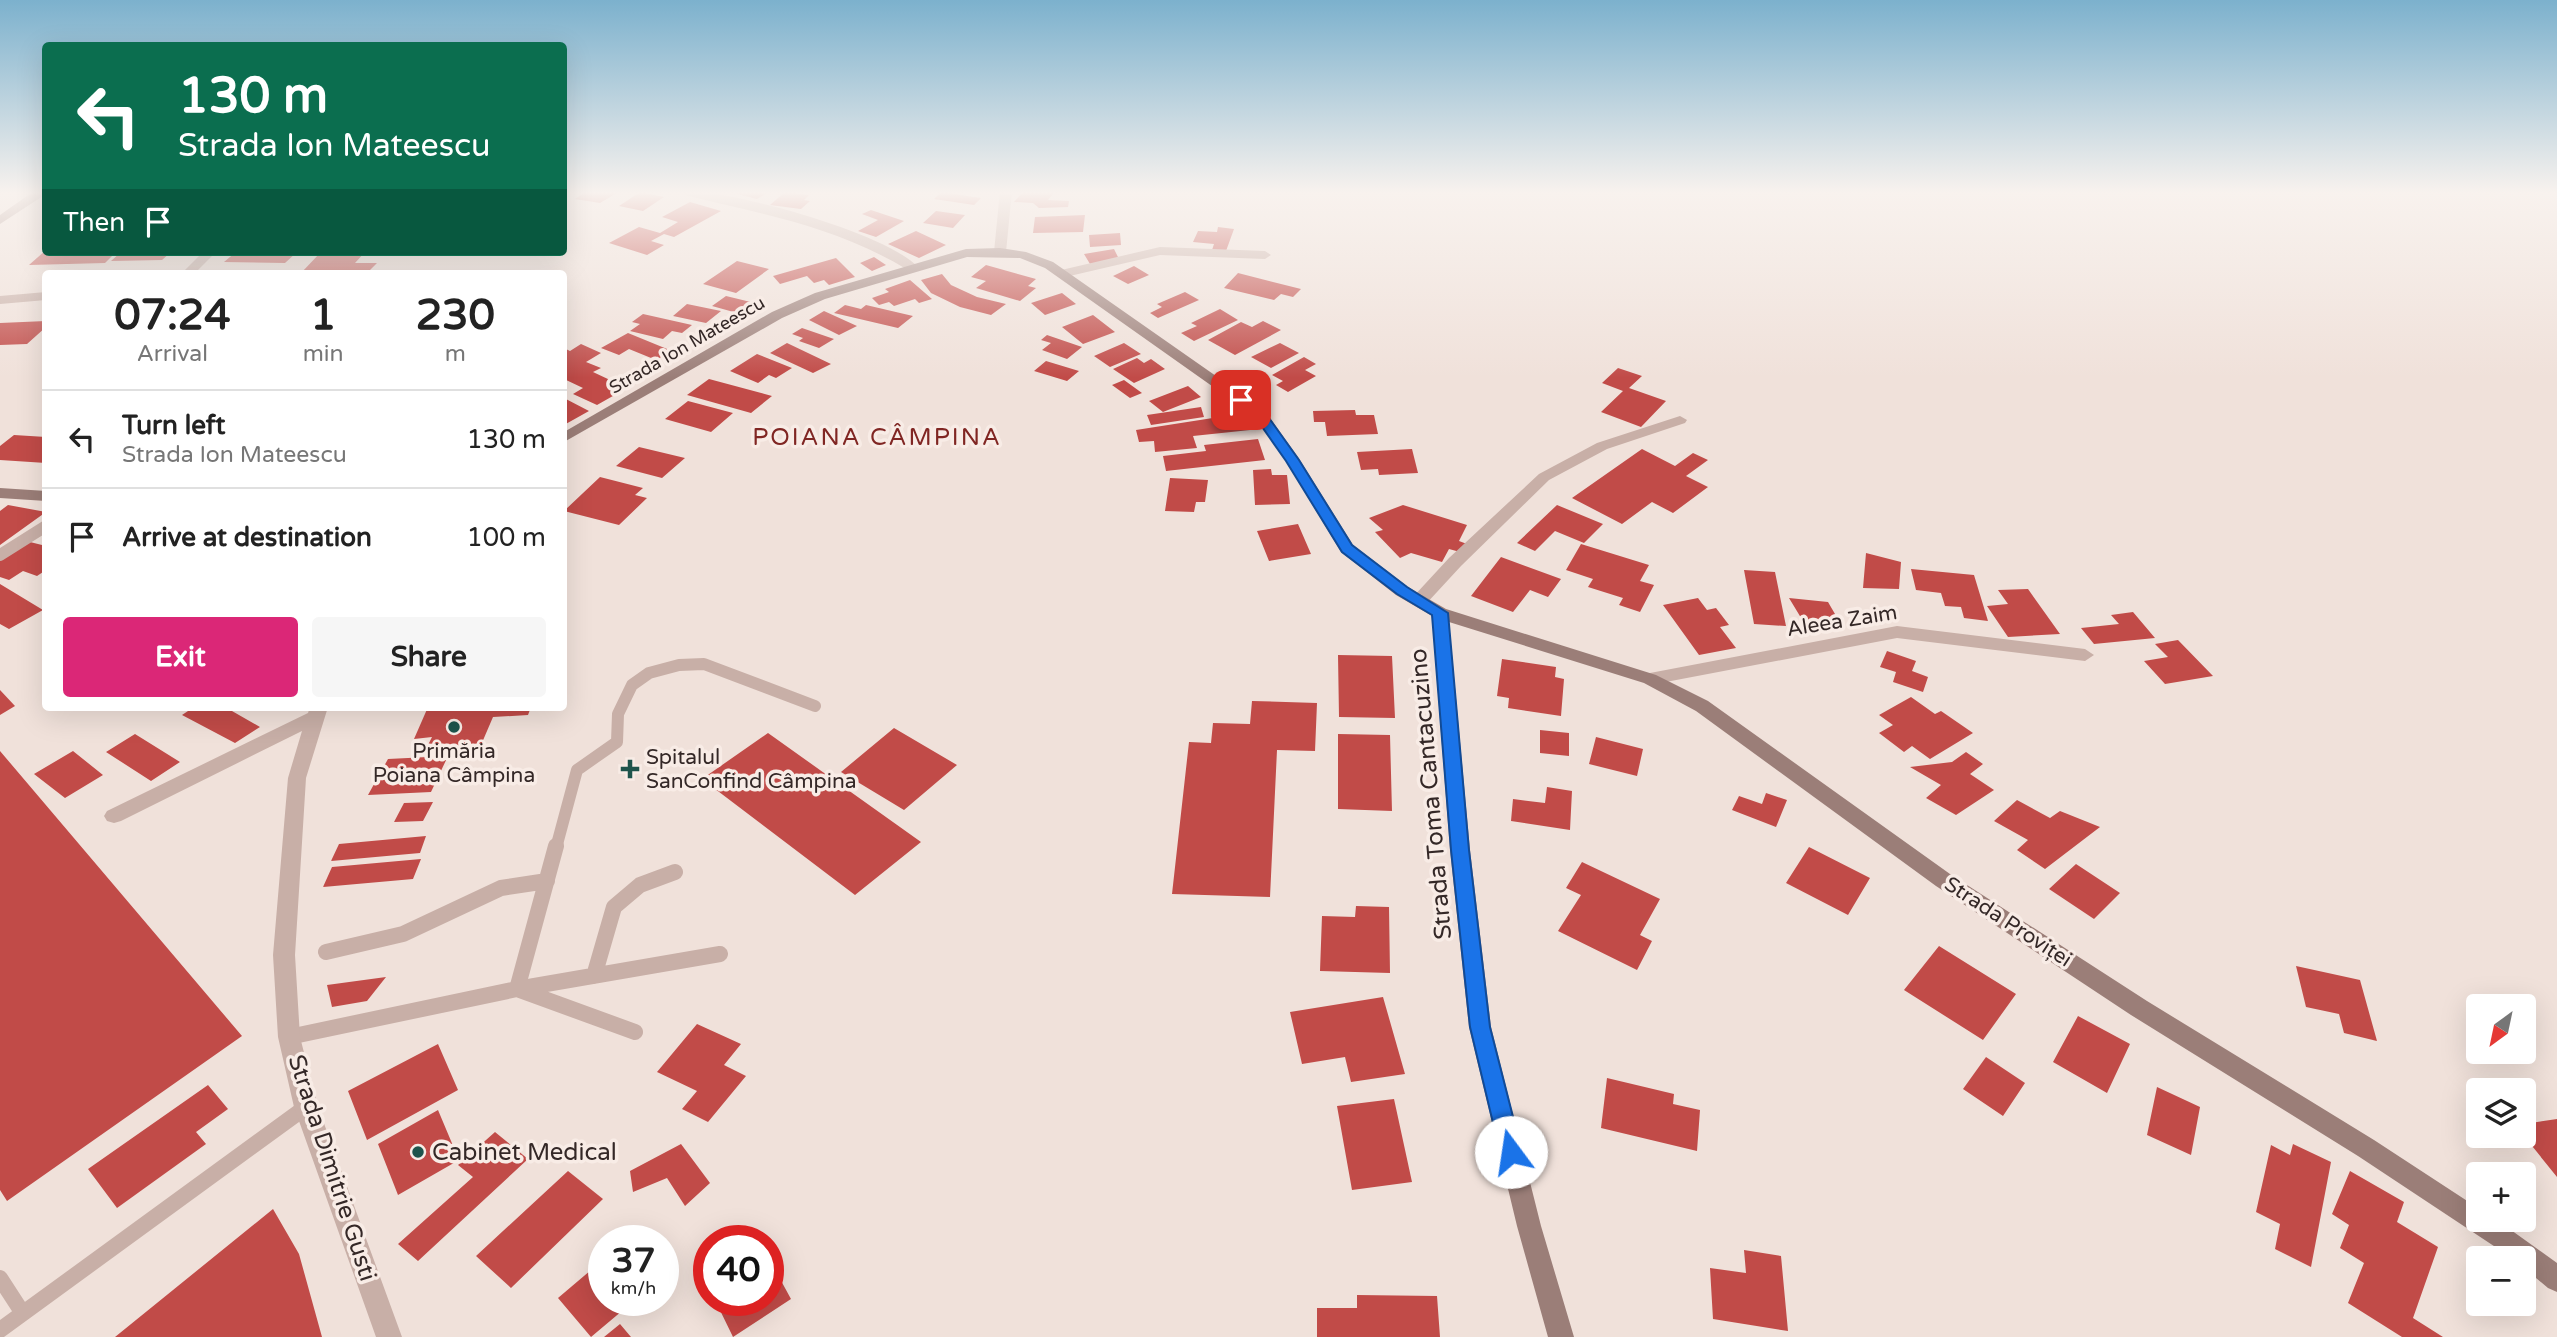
<!DOCTYPE html>
<meta charset="utf-8">
<style>
:root{--surface:#fff;--page:#f6f6f6;--text:#222;--muted:#767676;--line:#e0e0e0;--accent:#db2777}
body{margin:0;font-family:"Varela Round",sans-serif;background:var(--page);color:var(--text);height:100vh;display:flex;flex-direction:column;font-size:26px;white-space:nowrap}
*{box-sizing:border-box;margin:0}
p{font-size:23px;color:var(--muted)}
.icon{flex:none;width:38px;height:38px;fill:none;stroke:currentColor;stroke-width:2;stroke-linecap:round;stroke-linejoin:round}
.map{position:relative;flex:1;overflow:hidden}
.details{position:absolute;left:42px;top:270px;width:525px;height:441px;display:flex;flex-direction:column;background:var(--surface);border-radius:7px;box-shadow:0 7px 28px #0002}
.details>*{flex:none}
.hud{position:absolute;left:42px;top:42px;width:525px;height:214px;border-radius:7px;box-shadow:0 7px 28px #0002;background:#0b6e4f;color:#fff;overflow:hidden}
.needle{width:46px;rotate:213deg}
.tools{position:absolute;left:2466px;top:994px;display:grid;gap:14px}
.tools a{display:grid;place-items:center;width:70px;height:70px;border-radius:7px;background:var(--surface);box-shadow:0 7px 28px #0002;font-size:35px}
.speed{position:absolute;left:588px;top:1225px;display:flex;gap:14px;font-size:35px;font-weight:700;text-align:center}
.speed>*{display:grid;place-content:center;width:91px;height:91px;border-radius:50%;background:var(--surface);box-shadow:0 7px 28px #0002;line-height:1}
.speed small{font-size:18px;font-weight:400}
.speed .limit{border:10px solid #d22;background:#fff;color:#111}
.pin{position:absolute;display:grid;place-items:center;width:60px;height:60px;color:#fff;margin:-30px;border-radius:14px;box-shadow:0 4px 10px #0006}
.me{position:absolute;width:77px;margin:-38px;rotate:346deg;stroke-linejoin:round;filter:drop-shadow(0 0 5px #0008)}
.turn{display:flex;align-items:center;gap:24px;height:147px;padding:0 21px;font-size:32px}
.turn .icon{width:91px;height:91px;stroke-width:2.5}
.turn b{display:block;font-size:49px;line-height:60px}
.then{display:flex;align-items:center;height:66px;padding:0 21px;background:#0003;gap:14px;font-size:26px}
.eta{display:flex;justify-content:space-evenly;align-items:center;height:119px;text-align:center}
.eta b{font-size:42px;font-weight:800;line-height:49px}
.primary-button{display:flex;gap:14px;margin-top:auto;padding:14px 21px}
.primary-button a{flex:1;height:80px;border-radius:7px;background:var(--accent);color:#fff;font-size:28px;font-weight:800;line-height:80px;text-align:center}
.primary-button a+a{background:var(--page);color:var(--text)}
ul{padding:0;list-style:none}
li{display:flex;align-items:center;gap:21px;height:98px;padding:0 21px;border-top:2px solid var(--line)}
li div{flex:1}
li b{display:block;font-size:26px}
li em{font-style:normal}
.map>svg:first-child{display:block}
.building{fill:#c14b48}
.lines{fill:none;stroke-linecap:round;stroke-linejoin:round}
.lane-far1{stroke:#c8afa7;stroke-width:12}
.lane{stroke:#c8afa7;stroke-width:16}
.street{fill:#c8afa7;fill-rule:evenodd}
.secondary{fill:#9b7e78;fill-rule:evenodd}
.route{fill:#1a73e8;stroke:#114b97;stroke-width:2}
.poi-dot{fill:#1e544c;stroke:#f8ece6;stroke-width:2.5}
.labels{text-anchor:middle;dominant-baseline:central;stroke-width:7;stroke-linejoin:round;paint-order:stroke}
.far-street-label{font-size:18px;fill:#342827;stroke:#f8ece6}
.street-label{font-size:21px;fill:#342827;stroke:#f8ece6}
.poi-label{font-size:21px;fill:#342827;stroke:#f8ece6}
.quarter-label{font-size:24px;letter-spacing:2px;fill:#802623;stroke:#f8ece6}
.near-street-label{font-size:24px;fill:#342827;stroke:#f8ece6}
.near-poi-label{font-size:24px;fill:#342827;stroke:#f8ece6;text-anchor:start}
</style>
<div class="map">
<svg width="2557" height="1337" viewBox="0 0 2557 1337">
<rect width="100%" height="100%" fill="#f0e1da"/>
<path class="building" d="M587,191H620L600,203L575,199Z
M726,191H770L757,199Z
M1024,191H1055L1048,200L1069,201L1068,207L1039,208L1033,203L1014,202Z
M640,192L664,197L643,211L619,206Z
M785,192L809,195L804,200L810,201L801,209L770,205Z
M941,192L981,198L974,205L934,199Z
M690,202L721,211L674,237L664,234L651,241L664,245L647,255L609,243L639,227L660,233L678,222L662,217Z
M871,210L904,221L876,237L858,231L878,220L862,214Z
M936,211L965,215L953,228L923,223Z
M1085,215L1083,232L1033,233L1035,217Z
M1218,227L1234,229L1226,251L1212,250L1214,244L1193,242L1198,231L1217,232Z
M916,231L946,245L919,258L888,244Z
M1120,233L1121,245L1090,247L1089,235Z
M1114,249L1119,259L1090,264L1084,254Z
M46,250V252H116L105,263L29,265Z
M121,252H171L162,260L111,261Z
M236,252H297L285,263L224,262Z
M321,252H365L355,263H377L367,273H301Z
M874,257L886,265L872,271L860,263Z
M836,258L855,277L829,285L824,280L814,283L807,276L780,284L773,276Z
M737,261L769,269L736,293L703,284Z
M986,265L1036,279L1028,286L1036,288L1020,301L976,288L986,281L971,277Z
M1134,266L1149,275L1128,284L1113,276Z
M1238,273L1301,289L1293,297L1281,294L1274,300L1224,288Z
M942,274L951,285L977,297L1006,304L991,315L960,307L931,293L921,280Z
M910,280L932,299L919,303L915,299L894,306L889,302L879,305L872,298L889,292L885,289Z
M1185,292L1199,300L1158,318L1150,313L1162,307L1157,304Z
M1062,293L1076,304L1045,315L1031,303Z
M726,296L763,305L748,316L712,306Z
M687,304L721,311L706,323L673,316Z
M845,305L861,309L866,305L913,316L898,328L834,313Z
M1220,309L1238,320L1194,341L1181,333L1197,326L1191,323Z
M824,311L857,326L839,335L809,320Z
M643,314L692,325L682,333L672,331L663,339L630,331L640,324L632,322Z
M1093,315L1115,332L1083,344L1062,327Z
M46,321V327L27,344L0,345V323Z
M1263,321L1281,330L1235,355L1208,340L1241,322L1252,327Z
M802,328L834,339L819,348L799,341L803,338L792,334Z
M628,333L672,351L656,360L629,349L619,355L601,348Z
M1047,335L1082,347L1067,359L1042,350L1051,343L1041,340Z
M787,343L831,364L813,373L770,353Z
M1124,343L1141,354L1110,367L1094,356Z
M1280,343L1299,353L1271,368L1251,357Z
M581,344L601,353L586,362L601,368L593,372L627,388L597,405L573,394L583,388L564,379V348L570,351Z
M757,354L792,368L776,378L769,375L758,383L730,371Z
M1304,357L1316,364L1305,370L1316,376L1288,392L1276,385L1283,381L1272,375Z
M1137,358L1144,363L1151,359L1165,369L1134,383L1113,369Z
M1046,361L1079,371L1067,381L1034,371Z
M1618,368L1642,376L1629,388L1666,401L1641,427L1601,412L1623,391L1602,383Z
M709,379L772,396L751,413L687,395Z
M1124,380L1142,393L1130,398L1112,385Z
M1188,386L1201,397L1163,412L1149,401Z
M564,398L589,411L564,425Z
M688,401L733,413L711,432L665,419Z
M1201,407L1204,417L1151,425L1147,415Z
M1355,410L1356,415H1374L1378,434L1327,436L1325,422H1314L1313,411Z
M1232,415L1250,430L1193,436L1197,448L1155,452L1154,441L1139,442L1136,430Z
M14,435L46,437V463L0,460V446Z
M1258,439L1265,460L1166,471L1163,456L1206,451L1204,445Z
M639,447L685,458L662,478L616,466Z
M1412,449L1418,473L1379,475L1378,469L1361,470L1357,452Z
M1642,449L1675,466L1693,453L1708,460L1686,476L1708,487L1673,513L1652,502L1622,524L1572,498Z
M1271,469L1272,475H1287L1290,504L1255,505L1253,470Z
M600,477L643,488L635,495L647,498L619,525L564,511Z
M1170,478L1208,480L1205,502H1196L1194,512L1165,511Z
M8,505L46,512L0,545V511Z
M1403,505L1467,525L1459,541L1467,544L1460,552L1449,549L1442,562L1411,553L1400,558L1375,532L1383,530L1369,518Z
M1557,505L1603,524L1584,543L1555,531L1535,551L1517,543Z
M1298,524L1311,554L1269,561L1257,531Z
M30,542L46,546V570L37,576L23,571L9,580L0,577V561Z
M1581,544L1649,565L1640,581L1654,585L1640,612L1619,605L1623,598L1588,587L1593,579L1566,570Z
M1866,553L1901,562L1899,589L1863,588Z
M1501,557L1561,579L1548,597L1530,590L1513,612L1471,596Z
M1911,569L1974,575L1988,621L1964,618L1961,607L1945,606L1941,593L1916,590Z
M1744,570L1775,572L1786,626L1754,624Z
M0,584L43,610L9,629L0,624Z
M2028,589L2060,634L2008,637L1987,606L2008,604L1998,590Z
M1698,598L1707,610L1716,608L1729,625L1720,627L1736,648L1699,655L1663,605Z
M1789,598L1828,602L1842,626L1809,631Z
M2133,612L2155,638L2094,644L2081,628L2119,624L2111,615Z
M2178,640L2213,676L2165,684L2144,661L2168,657L2155,644Z
M1887,651L1916,661L1912,671L1928,677L1923,692L1893,682L1896,672L1880,667Z
M1338,655L1392,656L1395,718L1339,717Z
M1502,659L1556,667L1555,677L1564,679L1561,716L1508,708L1509,698L1497,696Z
M0,690L15,706L0,715Z
M1911,697L1935,714L1941,711L1973,733L1930,759L1912,746L1904,752L1879,733L1893,725L1879,715Z
M1252,701L1317,703L1315,751L1277,750L1270,897L1172,894L1189,742L1211,743L1213,723L1250,724Z
M194,707H225L260,727L235,743L182,715Z
M428,707H531L528,715L493,717L481,745L426,749L432,737L414,739Z
M894,728L957,765L904,810L841,772Z
M1540,730L1569,733V756L1540,753Z
M768,733L921,842L855,895L702,779Z
M135,734L180,762L151,781L106,752Z
M1338,734L1390,735L1392,811L1338,809Z
M1596,737L1643,749L1637,776L1589,764Z
M0,751L242,1036L7,1201L0,1190Z
M73,751L103,775L65,798L34,774Z
M1966,752L1983,764L1970,774L1994,790L1956,815L1926,798L1941,785L1910,767L1952,762Z
M448,756L431,792L368,795L388,759Z
M1547,787L1572,791L1570,830L1511,821L1513,799L1545,803Z
M1766,793L1787,800L1776,827L1732,810L1739,796L1762,804Z
M2017,800L2050,818L2060,811L2100,827L2045,869L2017,850L2028,840L1994,821Z
M433,802L423,821L394,822L404,803Z
M426,836L420,853L331,861L339,844Z
M1809,847L1870,878L1848,915L1786,883Z
M421,859L413,879L323,887L332,867Z
M1582,862L1660,899L1640,935L1652,941L1637,970L1558,931L1581,895L1566,888Z
M2076,864L2120,893L2094,919L2049,889Z
M1356,906L1389,907L1390,973L1320,971L1322,916L1355,917Z
M1939,946L2016,994L1983,1040L1904,990Z
M2296,966L2360,980L2377,1041L2344,1033L2339,1014L2306,1007Z
M386,977L367,1001L332,1007L327,985Z
M1383,997L1405,1074L1351,1082L1345,1057L1302,1064L1290,1012Z
M2078,1016L2130,1044L2107,1093L2053,1062Z
M697,1024L741,1044L724,1065L746,1076L708,1122L682,1109L697,1091L657,1072Z
M438,1044L458,1090L367,1140L348,1091Z
M1986,1057L2025,1083L2003,1116L1963,1089Z
M1607,1078L1674,1094L1673,1104L1700,1110L1697,1151L1601,1128Z
M208,1085L228,1109L196,1132L206,1144L117,1208L88,1169Z
M2157,1087L2200,1107L2191,1155L2147,1135Z
M1394,1099L1412,1182L1352,1190L1337,1106Z
M438,1110L459,1160L398,1195L378,1144Z
M2557,1119V1177L2524,1136V1124Z
M495,1132L528,1159L418,1261L398,1244L473,1177L458,1165Z
M681,1144L710,1183L685,1206L667,1178L633,1192L630,1171Z
M2293,1144L2331,1162L2311,1267L2275,1249L2280,1224L2256,1212L2271,1145L2290,1155Z
M568,1171L603,1199L511,1288L476,1256Z
M2350,1171L2404,1202L2397,1222L2438,1247L2413,1318L2443,1337H2402L2348,1303L2364,1263L2340,1248L2349,1225L2332,1214Z
M273,1209L299,1254L322,1337H115Z
M1744,1250L1781,1256L1788,1331L1713,1319L1710,1268L1746,1273Z
M604,1259V1300H635L591,1337L558,1298Z
M773,1266L791,1299L733,1337L716,1302L768,1300V1269Z
M1357,1295L1437,1296L1440,1337H1317V1308H1357Z
M620,1324L631,1337H604Z"/>
<g class="lines">
<path class="lane-far1" d="M0,555L46,526
M556,848L577,770L617,742L618,714L632,685L649,673L679,665L704,664L815,706"/>
<path class="lane" d="M326,952L403,934L501,888L547,881
M594,976L614,907L640,885L675,872
M517,989L720,954
M517,989L635,1032
M289,1037L517,989L556,846
M0,1278L22,1312
M0,1330L306,1107"/>
<path class="street" d="M685,191C734,191 884,232 918,267L912,271L908,270C835,226 765,215 685,195Z
M1000,191H1012L1006,252L1000,256L994,252Z
M1160,247L1265,251L1271,255L1265,259L1160,255L1061,278L1055,274L1057,271Z
M203,252H216L195,273H182Z
M46,292V300L0,304V296Z
M1680,416L1687,420L1685,423L1607,449L1549,480L1461,566L1425,605H1413L1411,601L1413,597L1449,558L1539,474L1597,443Z
M1897,626L2085,649L2094,655L2085,661L1897,638L1650,685L1641,679L1650,673Z
M310,707H328L306,778L295,955L300,1037L318,1107L402,1337H376L294,1107L278,1037L273,955L288,778L302,731L121,821L114,823L107,821L104,816L107,811L308,713Z"/>
<path class="secondary" d="M34,191H46V194L0,224V215Z
M1000,248L1026,252L1053,262L1246,397L1270,418L1298,457L1353,545L1408,587L1446,609L1656,675L1708,701L1950,874L2147,1001L2374,1140L2478,1208V1220H2497L2557,1263V1292L2548,1288L2524,1268V1258H2512L2358,1156L2131,1015L1936,886L1696,711L1644,683L1449,622L1470,850L1491,1027L1541,1226L1574,1337H1548L1517,1226L1469,1027L1450,850L1432,616L1396,595L1341,552L1286,461L1260,424L1236,403L1045,268L1020,258L967,257L825,299L782,318L564,442V432L772,312L815,293L966,249Z
M0,488L46,491V501L0,498Z"/>
</g>
<linearGradient id="sky" x2="0" y2="1"><stop stop-color="#7cb1cd"/><stop offset="0.51" stop-color="#f8f2ee"/><stop offset="1" stop-color="#f8f2ee" stop-opacity="0"/></linearGradient>
<rect width="2557" height="378" fill="url(#sky)"/>
<path class="route" d="M1241,396L1269,418L1299,460L1352,545L1407,587L1448,613L1469,850L1490,1027L1522,1152L1519,1159L1511,1162L1503,1159L1500,1152L1470,1027L1451,850L1432,615L1397,594L1342,552L1286,461L1260,424L1234,400Z"/>
<g class="poi-dot">
<circle cx="454" cy="727" r="7"/>
<path d="M626.5 758.5h7v7h7v7h-7v7h-7v-7h-7v-7h7z"/>
<circle cx="418" cy="1152" r="7"/>
</g>
<g class="labels">
<g class="far-street-label">
<text transform="translate(687 345) rotate(-30)">Strada Ion Mateescu</text>
</g>
<g class="street-label">
<text transform="translate(1842 621) rotate(-9)">Aleea Zaim</text>
<text transform="translate(2008 922) rotate(33)">Strada Proviței</text>
</g>
<g class="poi-label">
<text x="454" y="751">Primăria<tspan x="454" dy="24">Poiana Câmpina</tspan></text>
<text x="646" y="757" text-anchor="start">Spitalul<tspan x="646" dy="24">SanConfind Câmpina</tspan></text>
</g>
<g class="quarter-label">
<text x="877" y="437">POIANA CÂMPINA</text>
</g>
<g class="near-street-label">
<text transform="translate(1431 794) rotate(-95)">Strada Toma Cantacuzino</text>
<text transform="translate(332 1168) rotate(72)">Strada Dimitrie Gusti</text>
</g>
<g class="near-poi-label">
<text x="432" y="1152">Cabinet Medical</text>
</g>
</g>
</svg>
<div class="tools">
<a><svg class="needle" viewBox="-14 -14 28 28"><path d="M0-13l5 13h-10z" fill="#e53935"/><path d="M0 13l5-13h-10z" fill="#767676"/></svg></a>
<a><svg class="icon" aria-label="layers" viewBox="0 0 24 24"><path d="M12 4l9 5-9 5-9-5zM3 14l9 5 9-5"/></svg></a>
<a>+</a>
<a>−</a>
</div>
<div class="speed"><div>37<small>km/h</small></div><div class="limit">40</div></div>
<div class="pin" style="left:1241px;top:400px;background:#d93025"><svg class="icon" aria-label="arrive" viewBox="0 0 24 24"><path d="M6 21V4h12l-3 4 3 4H6"/></svg></div>
<svg class="me" style="left:1511px;top:1152px" viewBox="-20 -20 40 40"><circle r="19" fill="#fff"/><path d="M0-13L10 11 0 6-10 11z" fill="#1a73e8"/></svg>
<div class="hud">
<div class="turn"><svg class="icon" aria-label="left" viewBox="0 0 24 24"><path d="M17 20v-9H6M10 6l-5 5 5 5"/></svg><div><b>130 m</b>Strada Ion Mateescu</div></div>
<div class="then">Then<svg class="icon" aria-label="arrive" viewBox="0 0 24 24"><path d="M6 21V4h12l-3 4 3 4H6"/></svg></div>
</div>
<section class="details">
<div class="eta">
<div><b>07:24</b><p>Arrival</p></div>
<div><b>1</b><p>min</p></div>
<div><b>230</b><p>m</p></div>
</div>
<ul>
<li><svg class="icon" aria-label="left" viewBox="0 0 24 24"><path d="M17 20v-9H6M10 6l-5 5 5 5"/></svg><div><b>Turn left</b><p>Strada Ion Mateescu</p></div><em>130 m</em></li>
<li><svg class="icon" aria-label="arrive" viewBox="0 0 24 24"><path d="M6 21V4h12l-3 4 3 4H6"/></svg><div><b>Arrive at destination</b></div><em>100 m</em></li>
</ul>
<div class="primary-button"><a>Exit</a><a>Share</a></div>
</section>
</div>
